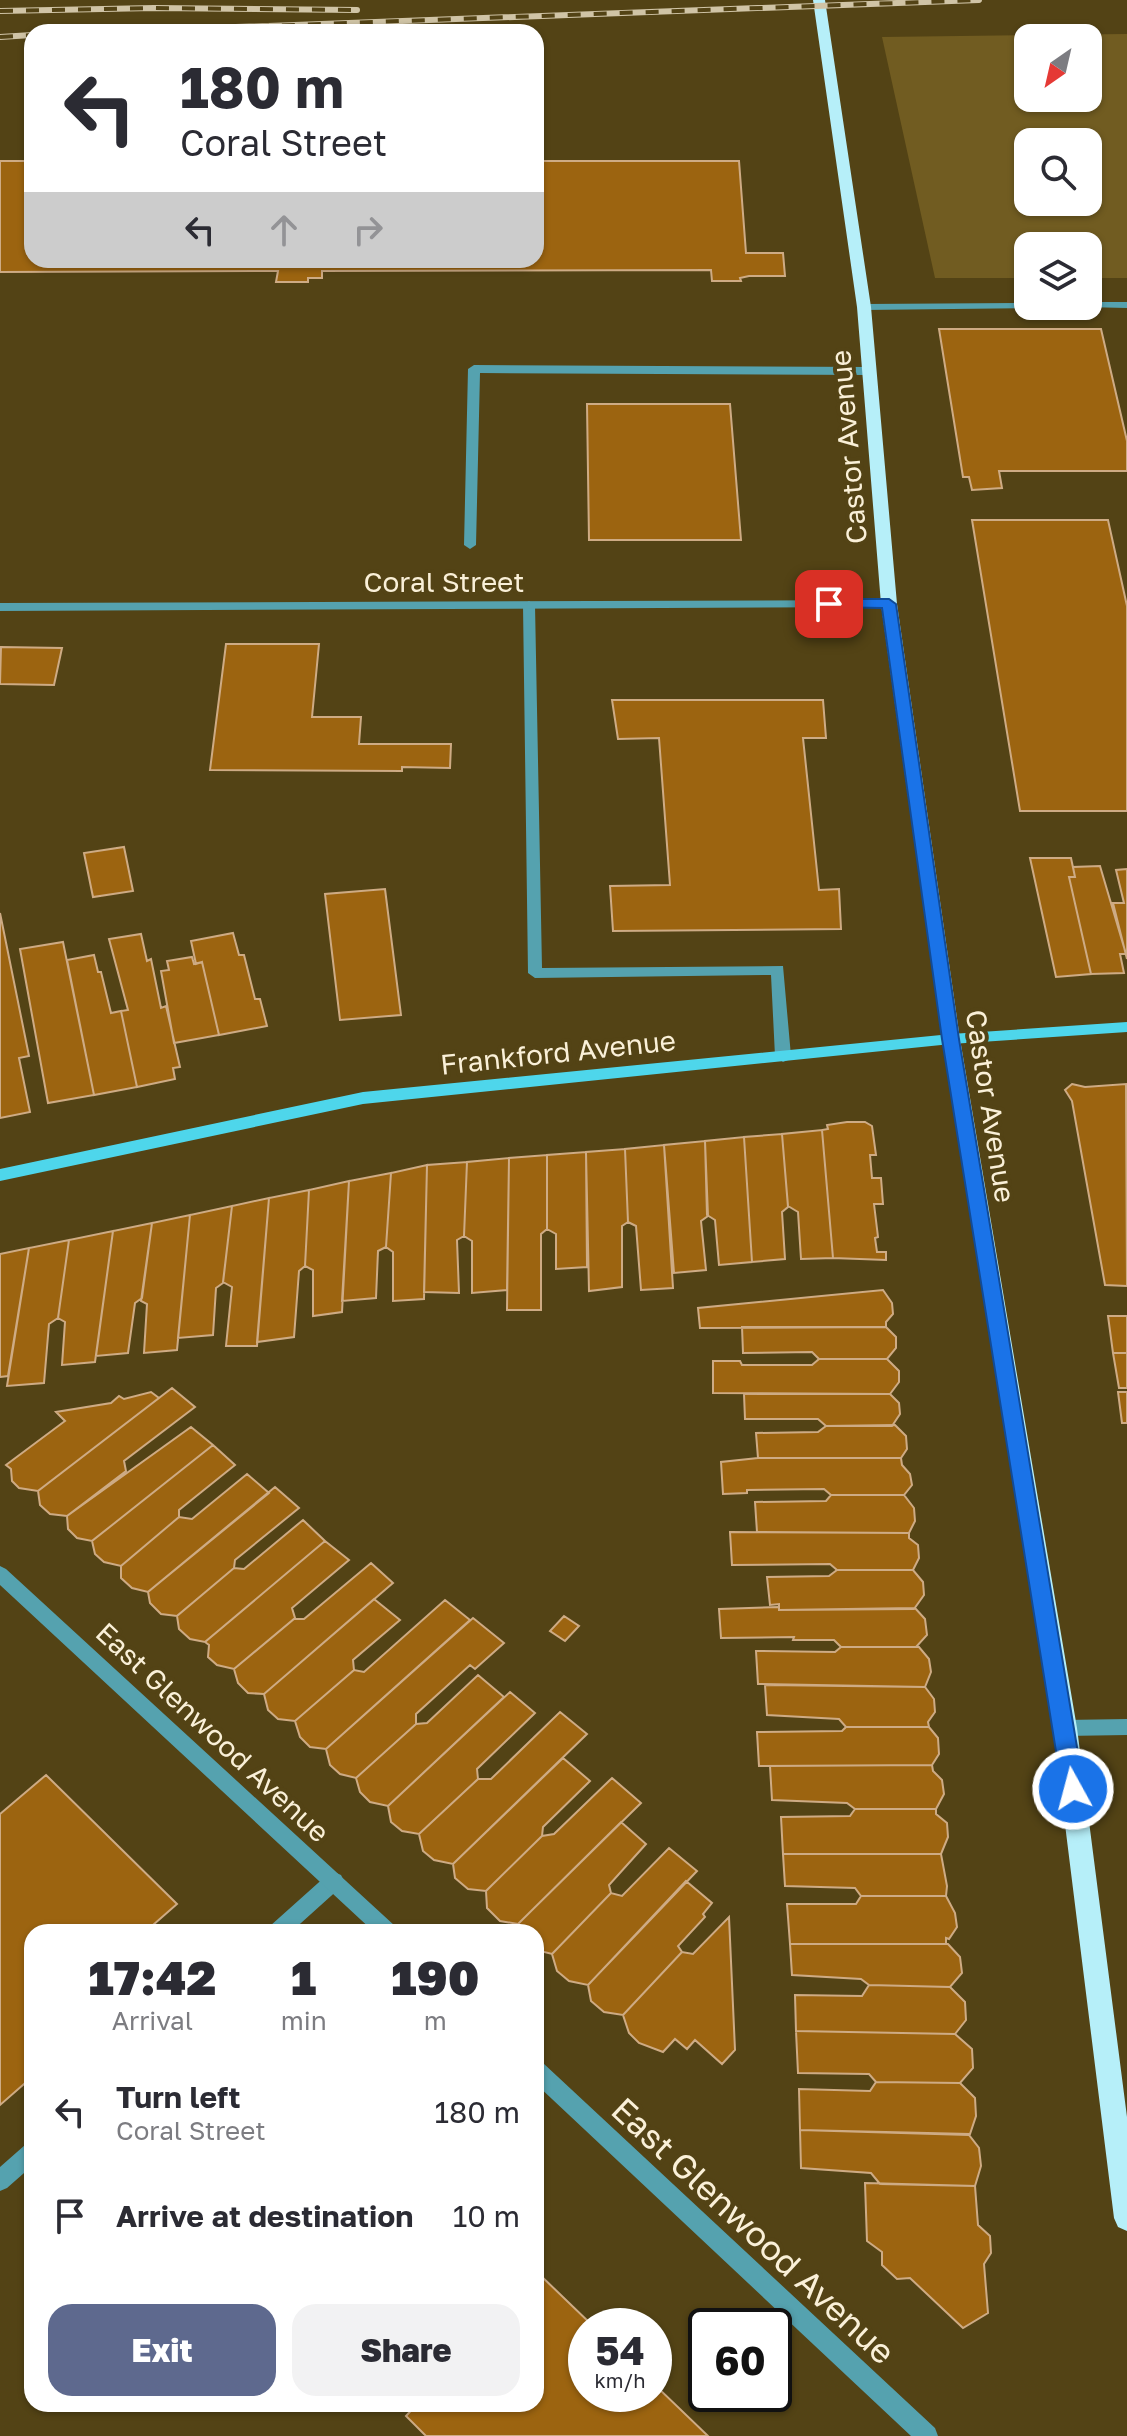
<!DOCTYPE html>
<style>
:root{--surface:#fff;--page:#f2f2f3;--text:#2b2b33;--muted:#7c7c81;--accent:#5e698e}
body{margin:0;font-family:"Golos Text",sans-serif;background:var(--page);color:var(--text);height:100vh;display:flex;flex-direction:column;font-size:30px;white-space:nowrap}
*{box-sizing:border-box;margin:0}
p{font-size:26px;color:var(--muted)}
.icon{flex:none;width:44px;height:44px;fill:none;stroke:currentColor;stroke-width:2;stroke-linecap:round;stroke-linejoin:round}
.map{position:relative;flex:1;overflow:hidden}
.panel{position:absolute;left:24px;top:1924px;width:520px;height:488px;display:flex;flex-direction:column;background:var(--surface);border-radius:24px;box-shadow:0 2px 6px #0004}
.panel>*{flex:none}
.top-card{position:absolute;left:24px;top:24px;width:520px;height:244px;border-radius:24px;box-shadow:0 2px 6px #0004;background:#fff;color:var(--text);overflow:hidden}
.needle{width:52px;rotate:214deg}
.fabs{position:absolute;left:1014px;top:24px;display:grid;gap:16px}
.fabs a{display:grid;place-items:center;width:88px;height:88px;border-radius:16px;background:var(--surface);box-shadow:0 2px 6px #0004;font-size:40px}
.speed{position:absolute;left:568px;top:2308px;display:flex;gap:16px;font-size:40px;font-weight:700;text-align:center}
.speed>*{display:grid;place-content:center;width:104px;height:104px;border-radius:50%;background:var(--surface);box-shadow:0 2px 6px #0004;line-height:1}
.speed small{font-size:20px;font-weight:400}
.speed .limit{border:4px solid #111;border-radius:12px;background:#fff;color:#111}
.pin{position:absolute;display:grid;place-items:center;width:68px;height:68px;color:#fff;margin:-34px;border-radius:16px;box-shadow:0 4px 12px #0006}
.me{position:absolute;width:88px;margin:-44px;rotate:353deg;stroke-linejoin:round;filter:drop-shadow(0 0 6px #0008)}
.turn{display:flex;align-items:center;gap:28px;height:168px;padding:0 24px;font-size:36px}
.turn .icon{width:104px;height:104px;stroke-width:2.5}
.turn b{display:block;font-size:56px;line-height:68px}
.lanes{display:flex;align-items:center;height:76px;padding:0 24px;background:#0003;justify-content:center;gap:40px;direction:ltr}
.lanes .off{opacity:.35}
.eta{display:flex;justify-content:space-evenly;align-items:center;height:136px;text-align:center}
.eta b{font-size:48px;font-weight:800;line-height:56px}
.action{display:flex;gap:16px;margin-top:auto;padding:16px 24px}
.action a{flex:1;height:92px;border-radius:24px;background:var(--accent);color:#fff;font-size:32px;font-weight:800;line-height:92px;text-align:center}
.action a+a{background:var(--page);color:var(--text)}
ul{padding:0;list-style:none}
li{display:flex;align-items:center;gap:24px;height:104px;padding:0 24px}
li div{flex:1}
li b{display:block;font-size:30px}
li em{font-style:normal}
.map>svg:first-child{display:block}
.green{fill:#715c21;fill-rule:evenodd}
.building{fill:#9c6410;stroke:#ceab84;stroke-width:2}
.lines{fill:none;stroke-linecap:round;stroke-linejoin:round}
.service{fill:#55a2af;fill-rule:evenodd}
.minor{fill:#55a2af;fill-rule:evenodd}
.secondary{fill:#4ed6eb;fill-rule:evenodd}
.primary{fill:#b6eff9;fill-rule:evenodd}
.rail-casing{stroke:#d0c4a6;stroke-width:6}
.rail{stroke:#534315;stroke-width:4;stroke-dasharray:13;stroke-linecap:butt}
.route{fill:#1a73e8;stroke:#114b97;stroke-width:2}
.labels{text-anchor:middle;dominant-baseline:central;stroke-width:8;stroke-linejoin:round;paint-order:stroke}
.street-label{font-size:28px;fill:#faf0d8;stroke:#534315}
.near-street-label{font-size:34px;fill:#faf0d8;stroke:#534315}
</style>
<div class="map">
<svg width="1127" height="2436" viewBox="0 0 1127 2436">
<rect width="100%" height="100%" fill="#534315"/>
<path class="green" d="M1127,34V278H1088V246H1028V278H935L882,37ZM1028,38H1088V98H1028ZM1028,142H1088V202H1028Z"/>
<path class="building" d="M0,161H32V260H536V161H739L746,253H783L785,276H749L740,278L741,281H712L711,270L322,271V278H308V282H276L278,271L0,272Z
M939,329H1101L1127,441V471H999L1002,488L972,490L969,477H963Z
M587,404H730L741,540H589Z
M972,520H1108L1127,606V811H1020Z
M226,644H319L312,717H361L359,744H451L450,768L402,767V771L210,770Z
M1,647L62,648L54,685L0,684Z
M612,700H823L826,738H803L819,890L839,889L841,929L613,931L610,886L670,885L659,738L618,739Z
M124,847L133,891L93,897L84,853Z
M1030,858H1071L1075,877H1069L1091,974L1056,977Z
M1100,866L1126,954H1120L1124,973L1091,974L1069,877H1075L1073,867Z
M1127,869V959L1113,903H1124L1116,870Z
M385,889L401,1015L340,1020L325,894Z
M0,913L29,1056L19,1058L30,1112L0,1118Z
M233,933L239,955H244L255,999H260L267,1026L219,1035L202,962L196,964L191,941Z
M141,934L147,961L151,959L161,1008L166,1006L180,1067L173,1068L175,1079L137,1087L121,1011L128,1010L109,939Z
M63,942L94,1095L48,1103L20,949Z
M94,955L98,972H101L111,1013L121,1011L137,1087L94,1095L67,960Z
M192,957L194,964L202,962L219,1035L174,1043L161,971L169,970L167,961Z
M1072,1084L1085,1087L1126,1084L1127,1286L1105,1285L1072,1101L1065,1090Z
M847,1122H865L872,1126L876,1155H870L872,1178H881L883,1204H874L878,1237L875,1238L877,1252H886V1260L833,1258L822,1130L828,1129L827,1125Z
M822,1130L833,1258L801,1259L798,1212L788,1206L782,1134Z
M782,1134L788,1207L782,1212L785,1259L752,1262L744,1137Z
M744,1137L752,1262L719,1265L715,1220L707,1215L705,1141Z
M705,1141L708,1216L701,1221L706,1270L674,1273L664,1145Z
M664,1145L673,1288L641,1290L636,1226L628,1222L625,1149Z
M625,1149L628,1222L622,1226V1287L589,1291L586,1152Z
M586,1152L587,1267L556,1269V1234L547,1229V1155Z
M547,1155V1229L541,1234V1310H507L509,1158Z
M509,1158L507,1290L472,1293V1241L464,1236L467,1162Z
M467,1162L464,1236L457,1240L459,1293L424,1292L427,1165Z
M427,1165L424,1299L393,1301V1252L386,1247L391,1173Z
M391,1173L386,1247L378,1251L376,1298L342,1301L349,1181Z
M349,1181L342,1312L313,1316V1270L305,1266L309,1190Z
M309,1190L305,1266L299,1271L294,1337L257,1342L269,1198Z
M269,1198L257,1346H226L232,1287L223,1282L232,1206Z
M232,1206L223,1283L216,1288L213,1335L178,1338L190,1215Z
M190,1215L177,1350L144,1353L147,1304L141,1301L152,1223Z
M152,1223L142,1298L135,1303L128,1353L96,1356L113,1231Z
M113,1231L95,1362L62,1365L65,1322L58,1318L69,1240Z
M69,1240L58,1318L49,1324L44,1383L7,1386L29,1248Z
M29,1248L8,1376L0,1377V1254Z
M883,1290L892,1303L893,1314L886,1322V1327L700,1328L698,1308Z
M1108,1316H1127V1353H1113Z
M742,1327H886L896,1337V1348L887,1359H819L812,1352L743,1353Z
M1113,1353H1127V1388H1119Z
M819,1359H887L899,1371V1382L890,1394L713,1393V1361H740L742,1365H812Z
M172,1388L195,1407L124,1461L126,1471L67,1516L50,1514L40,1505L38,1491Z
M151,1392L159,1398L38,1491L19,1488L12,1481L11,1469L6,1465L65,1421L56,1412L111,1403L119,1396L124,1399Z
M1118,1392H1127V1423H1122Z
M744,1394H890L899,1403L900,1414L892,1426H826L818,1419H745Z
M895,1425L906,1436L907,1449L901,1458H758L756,1433L818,1432L826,1426Z
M191,1427L213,1445L92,1541L77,1538L68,1529L67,1516Z
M213,1445L235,1465L179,1510V1517L121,1566L104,1562L95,1554L92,1541Z
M758,1458H901L902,1465L910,1474L912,1485L904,1495H831L824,1489L747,1490V1493L723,1494L721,1462Z
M247,1474L269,1493L148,1592L132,1588L121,1578V1566L179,1517L192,1519Z
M275,1487L299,1508L235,1560L234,1568L177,1616L161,1614L150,1603L148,1592Z
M831,1495H904L914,1508L915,1521L909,1533L757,1532L755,1502L826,1501Z
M303,1520L325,1541L205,1642L190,1639L179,1629L177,1616L234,1568L244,1569Z
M730,1532L909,1533V1538L918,1545L919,1558L913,1570H837L830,1564L732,1565Z
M325,1541L349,1560L292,1608L295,1618L234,1669L217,1665L208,1657L209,1645L205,1642Z
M371,1563L393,1583L264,1694L248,1693L238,1683L234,1669L294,1619H304Z
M837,1570H913L923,1582L924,1595L914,1609L779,1610V1604L770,1605L767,1577L829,1576Z
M374,1599L400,1620L353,1660L354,1670L295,1721L278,1719L268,1710L264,1694Z
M445,1600L470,1620L326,1749L310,1747L300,1737L295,1721L354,1670L364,1672Z
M779,1607V1610L915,1608L925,1619L927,1635L916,1647H841L834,1640H793L794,1637L721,1638L719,1609Z
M564,1616L579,1626L565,1641L550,1631Z
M473,1618L504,1643L475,1669L470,1665L416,1714V1724L356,1778L340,1774L330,1765L326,1749Z
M841,1647H919L929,1659L931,1672L925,1687L758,1684L756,1651L835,1652Z
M478,1675L504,1697L388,1806L370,1802L360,1792L356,1778L416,1724L427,1723Z
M765,1685L925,1687L934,1699L935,1712L928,1722L929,1727H846L839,1719L767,1715Z
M510,1692L535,1713L477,1769L478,1779L419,1834L402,1831L391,1822L388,1806Z
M560,1712L587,1734L453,1864L434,1860L423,1851L419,1834L478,1779H491Z
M846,1727H929L938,1738L939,1754L932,1765L759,1766L757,1732L842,1731Z
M563,1758L590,1781L543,1827L542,1836L486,1891L468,1889L455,1878L453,1864Z
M932,1765L933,1771L942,1780L944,1794L936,1809H855L847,1803L772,1800L770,1766Z
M46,1775L177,1904L145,1932H32V2077L0,2105V1814Z
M612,1778L641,1803L518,1924L500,1921L487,1908L486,1891L542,1836L554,1834Z
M855,1809H936V1814L947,1823L948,1837L941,1854H783L781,1817L850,1816Z
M621,1822L646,1844L609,1885L611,1893L552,1954L536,1950V1932H521L518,1924Z
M669,1848L697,1871L588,1985L569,1981L557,1971L552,1954L611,1893L622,1896Z
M783,1854H941L947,1886L946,1896H861L855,1888L785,1886Z
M686,1881L712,1903L703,1914L705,1917L678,1946L682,1952L623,2015L604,2012L591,2001L588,1985Z
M861,1896H946L955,1913L957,1927L949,1939L946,1938V1944H790L787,1904H856Z
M729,1917L735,2050L722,2064L695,2040L687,2049L675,2039L663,2052L639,2043L629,2033L623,2015L682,1952L693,1954Z
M790,1944H948L960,1957L962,1973L950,1987L869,1985L861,1979L792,1975Z
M869,1985L950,1987L965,2002L966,2020L955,2034L796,2031L795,1995L862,1996Z
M796,2031L955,2034L972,2049L973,2068L960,2083L876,2082L869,2074L798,2073Z
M876,2082L960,2083L975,2098L976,2116L970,2134L800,2130L799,2089L870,2091Z
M800,2130L969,2135L979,2148L981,2166L975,2186L880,2184L871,2173L801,2168Z
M865,2183L975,2186L978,2225L990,2236L991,2253L984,2264L988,2313L963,2328L910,2278L897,2279L882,2265V2252L867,2241Z
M538,2273L593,2326H586V2394H654V2384L708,2436H426L406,2416L417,2404H536Z"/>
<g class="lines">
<path class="service" d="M474,365L870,367L876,371L870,375L480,373L476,545L470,549L464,545L468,369Z
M529,601L535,605L542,968L783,966L791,1056L788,1060L783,1062L775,1056L771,975L535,978L528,973L523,605Z
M334,1872L341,1875L344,1881L341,1887L291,1932H267L270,1926L327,1875Z
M32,2142V2166L7,2188L0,2191V2167L25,2145Z"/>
<path class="minor" d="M1088,302H1127V308L1084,307L1088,306Z
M1028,303V306H1034L1032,308L864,310L858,307L864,304Z
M889,600L895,604L894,607L0,611V603Z
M0,1566L6,1569L395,1926L398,1932H374L0,1585Z
M1127,1719V1735L1065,1736L1058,1734L1056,1728L1058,1722L1065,1720Z
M536,2060L543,2063L935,2428L938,2436H911L536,2084Z"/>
<path class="secondary" d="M1127,1022V1032L951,1044L363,1104L0,1181V1169L363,1092L951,1034Z"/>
<path class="primary" d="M813,0H825L871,307L897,604L960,1039L1077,1728L1127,2117V2231L1118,2227L1114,2218L1053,1728L942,1039L881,604L857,307Z"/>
<defs>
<path id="rail" d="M0,11L154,8L357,10
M100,32L979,0
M0,37L32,35"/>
</defs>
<use href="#rail" class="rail-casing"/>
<use href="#rail" class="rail"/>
</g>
<path class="route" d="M829,599H889L896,604L959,1039L1084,1789L1081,1796L1073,1799L1065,1796L1062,1789L942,1039L882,608L824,607L822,604Z"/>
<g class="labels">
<g class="street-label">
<text transform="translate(848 447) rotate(-95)">Castor Avenue</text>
<text x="444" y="581">Coral Street</text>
<text transform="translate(558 1052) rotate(-6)">Frankford Avenue</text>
<text transform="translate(991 1106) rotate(81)">Castor Avenue</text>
<text transform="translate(213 1732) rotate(43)">East Glenwood Avenue</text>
</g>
<g class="near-street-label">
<text transform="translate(754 2230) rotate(43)">East Glenwood Avenue</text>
</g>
</g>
</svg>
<div class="fabs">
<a><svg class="needle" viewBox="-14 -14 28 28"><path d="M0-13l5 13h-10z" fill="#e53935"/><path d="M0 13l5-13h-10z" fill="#7c7c81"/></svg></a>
<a><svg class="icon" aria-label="search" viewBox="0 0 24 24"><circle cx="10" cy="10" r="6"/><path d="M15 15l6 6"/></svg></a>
<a><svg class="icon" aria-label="layers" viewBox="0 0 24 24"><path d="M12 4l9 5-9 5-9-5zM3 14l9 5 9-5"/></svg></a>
</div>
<div class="speed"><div>54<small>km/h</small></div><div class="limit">60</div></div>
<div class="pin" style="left:829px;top:604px;background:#d93025"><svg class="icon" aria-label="arrive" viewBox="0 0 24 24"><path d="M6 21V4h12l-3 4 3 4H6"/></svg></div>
<svg class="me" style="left:1073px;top:1789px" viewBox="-20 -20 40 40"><circle r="17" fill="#1a73e8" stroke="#fff" stroke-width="3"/><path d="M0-11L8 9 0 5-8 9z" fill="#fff"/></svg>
<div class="top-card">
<div class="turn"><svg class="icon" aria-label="left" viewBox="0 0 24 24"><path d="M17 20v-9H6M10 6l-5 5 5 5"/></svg><div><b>180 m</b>Coral Street</div></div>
<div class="lanes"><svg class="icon" aria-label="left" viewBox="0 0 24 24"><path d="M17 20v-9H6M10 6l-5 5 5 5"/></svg><svg class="icon off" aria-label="ahead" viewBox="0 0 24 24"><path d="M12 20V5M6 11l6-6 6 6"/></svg><svg class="icon off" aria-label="right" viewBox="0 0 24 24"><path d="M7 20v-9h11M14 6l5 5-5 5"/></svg></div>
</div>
<section class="panel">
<div class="eta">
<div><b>17:42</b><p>Arrival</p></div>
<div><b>1</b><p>min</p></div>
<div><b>190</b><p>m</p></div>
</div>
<ul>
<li><svg class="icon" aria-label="left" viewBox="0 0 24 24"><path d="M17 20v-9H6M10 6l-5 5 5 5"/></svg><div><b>Turn left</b><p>Coral Street</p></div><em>180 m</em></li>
<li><svg class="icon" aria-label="arrive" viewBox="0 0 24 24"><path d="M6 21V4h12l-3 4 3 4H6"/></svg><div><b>Arrive at destination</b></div><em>10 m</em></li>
</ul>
<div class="action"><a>Exit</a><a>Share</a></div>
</section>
</div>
